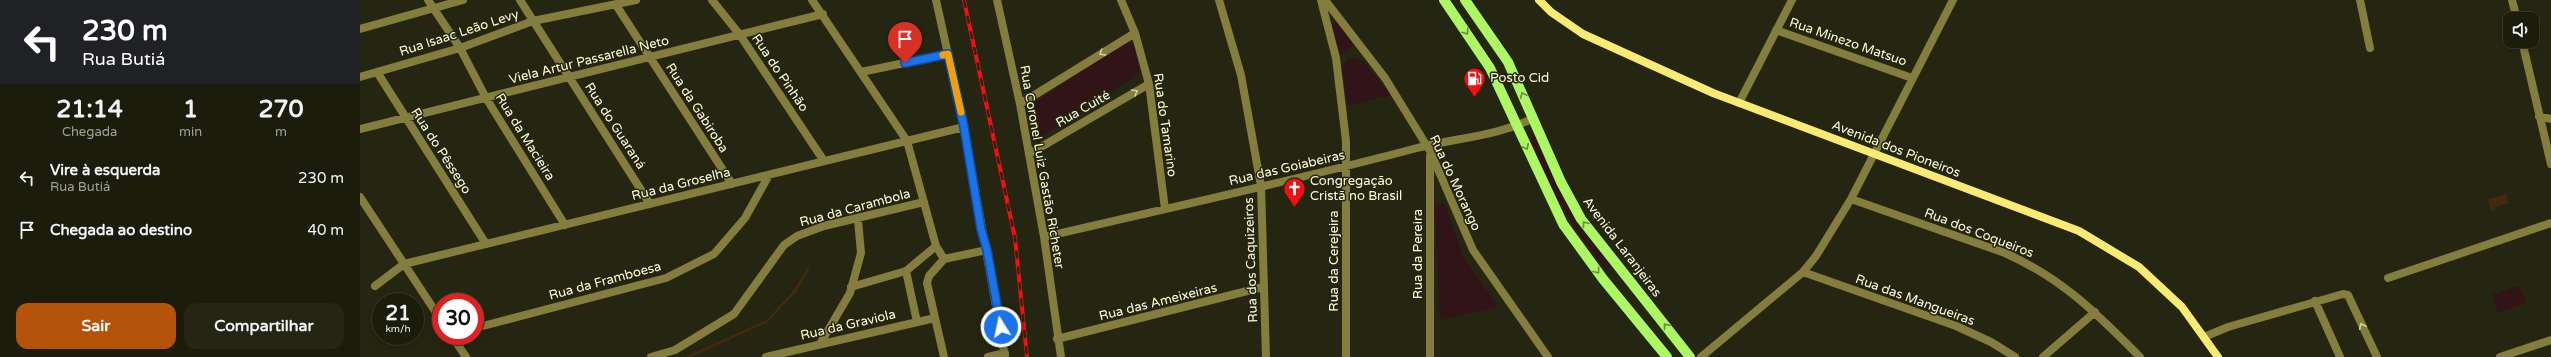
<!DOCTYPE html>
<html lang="pt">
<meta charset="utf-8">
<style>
:root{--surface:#1c1c0d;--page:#252516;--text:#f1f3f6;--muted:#a0a19d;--line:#3a3a2e;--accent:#b45309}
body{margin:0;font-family:"Varela Round",sans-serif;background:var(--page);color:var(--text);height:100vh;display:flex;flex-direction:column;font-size:15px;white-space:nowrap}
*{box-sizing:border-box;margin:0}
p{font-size:13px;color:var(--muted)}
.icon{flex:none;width:22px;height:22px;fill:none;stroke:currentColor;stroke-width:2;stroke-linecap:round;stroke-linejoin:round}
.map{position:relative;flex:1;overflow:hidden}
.side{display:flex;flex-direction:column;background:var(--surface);width:360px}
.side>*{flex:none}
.hud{background:#202124;color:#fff;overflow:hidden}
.controls{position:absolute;left:2143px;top:12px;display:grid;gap:8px}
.controls a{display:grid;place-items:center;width:36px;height:36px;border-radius:8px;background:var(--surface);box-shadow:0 2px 6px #0003,0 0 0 1px var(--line);font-size:20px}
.speed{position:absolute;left:12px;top:293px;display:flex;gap:8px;font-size:20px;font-weight:700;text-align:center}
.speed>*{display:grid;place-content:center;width:52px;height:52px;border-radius:50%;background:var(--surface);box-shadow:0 2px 6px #0003,0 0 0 1px var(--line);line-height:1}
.speed small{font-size:10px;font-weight:400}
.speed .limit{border:6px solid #d22;background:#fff;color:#111}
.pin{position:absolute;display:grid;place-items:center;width:34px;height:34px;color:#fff;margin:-41px -17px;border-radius:50% 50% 50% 0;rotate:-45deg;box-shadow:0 0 4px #0007}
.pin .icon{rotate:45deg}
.me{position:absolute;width:44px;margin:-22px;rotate:350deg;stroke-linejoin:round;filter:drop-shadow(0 0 3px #0008)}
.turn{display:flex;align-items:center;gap:14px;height:84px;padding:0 16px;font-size:18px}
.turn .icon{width:52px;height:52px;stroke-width:2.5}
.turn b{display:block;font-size:28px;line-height:34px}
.eta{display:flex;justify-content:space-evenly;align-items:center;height:68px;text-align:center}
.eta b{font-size:24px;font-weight:700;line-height:28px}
.primary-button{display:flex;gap:8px;margin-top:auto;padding:8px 16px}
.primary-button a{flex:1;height:46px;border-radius:12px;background:var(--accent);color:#fff;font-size:16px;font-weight:700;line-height:46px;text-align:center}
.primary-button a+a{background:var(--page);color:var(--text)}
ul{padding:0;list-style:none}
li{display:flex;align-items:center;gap:12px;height:52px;padding:0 16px}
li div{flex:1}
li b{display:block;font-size:15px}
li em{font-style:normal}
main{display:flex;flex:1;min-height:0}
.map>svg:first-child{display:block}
.green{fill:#301418}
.water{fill:#43290d}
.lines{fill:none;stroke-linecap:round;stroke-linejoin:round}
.stream{stroke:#43290d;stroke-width:2.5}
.minor{stroke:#837d3e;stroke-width:8}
.secondary{stroke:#f8eb74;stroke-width:8}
.primary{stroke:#adf765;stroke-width:10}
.rail-casing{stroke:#f30e13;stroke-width:4}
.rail{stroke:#252611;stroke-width:2.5;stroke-dasharray:8;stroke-linecap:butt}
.oneway{stroke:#698e3b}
.oneway2{stroke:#d2d0a2}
.route-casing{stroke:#114b97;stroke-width:10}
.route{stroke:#1a73e8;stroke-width:7}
.slow{stroke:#f59e0b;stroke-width:7}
.labels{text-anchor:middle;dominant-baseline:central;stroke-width:3;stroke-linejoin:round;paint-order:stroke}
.street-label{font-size:13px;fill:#fdfdd8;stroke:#252611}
.poi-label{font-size:13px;fill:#fdfdd8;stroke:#252611;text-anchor:start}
</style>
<main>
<section class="side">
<div class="hud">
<div class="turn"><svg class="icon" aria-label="left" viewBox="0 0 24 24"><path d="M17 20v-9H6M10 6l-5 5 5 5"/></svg><div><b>230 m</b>Rua Butiá</div></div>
</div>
<div class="eta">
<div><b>21:14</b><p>Chegada</p></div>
<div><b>1</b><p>min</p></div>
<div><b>270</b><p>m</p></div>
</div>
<ul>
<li><svg class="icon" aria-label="left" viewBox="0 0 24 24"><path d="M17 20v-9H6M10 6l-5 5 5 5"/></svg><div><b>Vire à esquerda</b><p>Rua Butiá</p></div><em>230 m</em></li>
<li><svg class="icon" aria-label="arrive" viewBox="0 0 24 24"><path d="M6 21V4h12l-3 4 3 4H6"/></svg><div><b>Chegada ao destino</b></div><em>40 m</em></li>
</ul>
<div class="primary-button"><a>Sair</a><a>Compartilhar</a></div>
</section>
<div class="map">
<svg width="2191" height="357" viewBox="0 0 2191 357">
<rect width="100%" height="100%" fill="#252611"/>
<path class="green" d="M975,22L981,25L994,45L981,55L971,27Z
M766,42L775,45L780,73L682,136H678L672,109L674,103Z
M993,57L1003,61L1031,95L988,106L982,68L987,59Z
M1175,132L1251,265L1246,271C1215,229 1187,187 1169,137Z
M1077,204H1084L1086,207L1103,256L1138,307L1080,320L1075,207Z
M2159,286L2166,303L2138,313L2132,295Z"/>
<path class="water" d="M2146,194L2149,203L2135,207V210L2131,211L2128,199Z"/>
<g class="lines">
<path class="stream" d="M328,357L407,321L435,291L448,269"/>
<path class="minor" d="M68,0L100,48L126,98L205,225
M160,0L290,204
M352,0L380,35L464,161
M452,0L547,141L576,246L584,259L569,276L567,283L584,357
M576,0L604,127L645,357
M637,0L660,104L684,237L701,357
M761,0L775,33L789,84L805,209
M859,0L881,75L901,186L906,357
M961,0L976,58L986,141V357
M965,0L1025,78L1070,151L1113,250L1188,357
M2000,0L2010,48
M2152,0L2157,19
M256,5L372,184
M0,29L103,0
M1416,30L1552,78
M2162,41L2191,164
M17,72L126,244
M501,72L588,54
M0,77L100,48L173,21L276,0
M1379,103L1432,0
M660,104L775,33
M2179,116L2191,119
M0,129L463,14
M669,154L789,84
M0,197L81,320
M1491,199L1645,253C1703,279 1736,313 1780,357
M684,237C808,208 933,181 1057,148C1096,138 1138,136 1174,118
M584,259L627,250
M1443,272L1596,326L1631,342L1655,357
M2028,278L2191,223
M15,286L44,264L604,127
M491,287L546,271
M1955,301L1980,357
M557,322L546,271L576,246
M115,328L306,278L354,254L385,218L409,175
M92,336L106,357
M1844,337L1868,327L1983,294L1988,295L2017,357
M697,339L903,287
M460,344L490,293L501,253L498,220
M291,357L315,350L374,314L424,245L437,236L464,226L564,202
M406,357L575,318
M628,357L645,353
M1070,357V156
M1341,357L1443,272L1456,256L1491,199L1593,0
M1683,357L1735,312
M2140,357L2191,340"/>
<path class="secondary" d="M1179,0L1191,12L1223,34L1353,93L1719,231L1779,267L1822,307L1858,357"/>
<path class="primary" d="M1084,0L1130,68L1203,224L1243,279L1307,357
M1105,0L1148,62L1201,182L1221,219L1330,357"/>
<defs>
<path id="rail" d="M604,0L655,238L667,357"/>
</defs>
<use href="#rail" class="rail-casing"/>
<use href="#rail" class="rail"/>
</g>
<defs><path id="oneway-chevron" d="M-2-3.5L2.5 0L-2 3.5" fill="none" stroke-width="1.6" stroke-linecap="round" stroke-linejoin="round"/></defs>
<g class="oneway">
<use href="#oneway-chevron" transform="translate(1106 32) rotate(56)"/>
<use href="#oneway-chevron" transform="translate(1163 95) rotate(-115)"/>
<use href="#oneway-chevron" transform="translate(1166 147) rotate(64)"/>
<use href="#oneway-chevron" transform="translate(1225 224) rotate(-128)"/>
<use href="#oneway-chevron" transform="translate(1237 271) rotate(54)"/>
<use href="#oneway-chevron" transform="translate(1306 326) rotate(-128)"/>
</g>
<g class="oneway2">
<use href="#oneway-chevron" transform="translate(742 53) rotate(148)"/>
<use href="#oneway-chevron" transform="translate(775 92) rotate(-30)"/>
<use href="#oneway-chevron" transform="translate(2002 326) rotate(-115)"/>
</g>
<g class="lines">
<defs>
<path id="route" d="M545,63L588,54L604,127L621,229L627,250L641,327"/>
</defs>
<use href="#route" class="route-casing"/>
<use href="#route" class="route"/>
<path class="slow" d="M583,55L588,54L601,112"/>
</g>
<defs>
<symbol id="fuel-pin" viewBox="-11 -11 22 30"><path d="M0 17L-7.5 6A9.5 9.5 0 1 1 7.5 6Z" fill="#f30e13" stroke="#252611"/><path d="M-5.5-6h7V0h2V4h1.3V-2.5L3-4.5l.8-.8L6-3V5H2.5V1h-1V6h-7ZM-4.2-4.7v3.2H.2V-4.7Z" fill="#fff"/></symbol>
<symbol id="church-pin" viewBox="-11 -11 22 30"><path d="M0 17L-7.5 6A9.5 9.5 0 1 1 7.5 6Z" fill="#f30e13" stroke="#252611"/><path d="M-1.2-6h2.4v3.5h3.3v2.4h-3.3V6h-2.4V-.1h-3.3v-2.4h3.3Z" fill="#fff"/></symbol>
</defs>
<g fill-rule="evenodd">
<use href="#fuel-pin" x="1102" y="66" width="25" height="34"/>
<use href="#church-pin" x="922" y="176" width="25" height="34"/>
</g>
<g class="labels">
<g class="street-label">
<text transform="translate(99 33) rotate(-18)">Rua Isaac Leão Levy</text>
<text transform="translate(1488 42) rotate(19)">Rua Minezo Matsuo</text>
<text transform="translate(229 60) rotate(-14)">Viela Artur Passarella Neto</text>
<text transform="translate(420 73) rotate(56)">Rua do Pinhão</text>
<text transform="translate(337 108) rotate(57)">Rua da Gabiroba</text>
<text transform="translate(723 109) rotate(-30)">Rua Cuité</text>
<text transform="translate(805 125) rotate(82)">Rua do Tamarino</text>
<text transform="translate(255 126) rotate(57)">Rua do Guaraná</text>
<text transform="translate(165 137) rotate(58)">Rua da Macieira</text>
<text transform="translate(1536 149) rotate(21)">Avenida dos Pioneiros</text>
<text transform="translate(81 151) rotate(57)">Rua do Pêssego</text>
<text transform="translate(682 167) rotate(80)">Rua Coronel Luiz Gastão Richeter</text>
<text transform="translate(927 168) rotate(-13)">Rua das Goiabeiras</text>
<text transform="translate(1095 183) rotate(65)">Rua do Morango</text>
<text transform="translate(321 184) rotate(-14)">Rua da Groselha</text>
<text transform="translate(495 208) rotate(-15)">Rua da Carambola</text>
<text transform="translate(1619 233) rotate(21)">Rua dos Coqueiros</text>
<text transform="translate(1262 247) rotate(53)">Avenida Laranjeiras</text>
<text transform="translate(1058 254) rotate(-90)">Rua da Pereira</text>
<text transform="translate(891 260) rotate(-92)">Rua dos Caquizeiros</text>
<text transform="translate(974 261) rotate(-90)">Rua da Cerejeira</text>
<text transform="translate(245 281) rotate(-15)">Rua da Framboesa</text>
<text transform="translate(1555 300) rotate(20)">Rua das Mangueiras</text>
<text transform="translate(798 302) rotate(-14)">Rua das Ameixeiras</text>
<text transform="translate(488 325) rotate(-13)">Rua da Graviola</text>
</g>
<g class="poi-label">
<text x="1130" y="78">Posto Cid</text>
<text x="950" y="181">Congregação<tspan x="950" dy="15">Cristã no Brasil</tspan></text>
</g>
</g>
</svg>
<div class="controls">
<a><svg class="icon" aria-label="sound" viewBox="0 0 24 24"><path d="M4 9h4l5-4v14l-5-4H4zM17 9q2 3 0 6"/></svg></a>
</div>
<div class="speed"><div>21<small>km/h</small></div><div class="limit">30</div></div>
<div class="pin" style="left:545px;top:63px;background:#d93025"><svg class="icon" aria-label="arrive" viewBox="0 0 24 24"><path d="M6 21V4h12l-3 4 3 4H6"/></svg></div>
<svg class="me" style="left:641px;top:327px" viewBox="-20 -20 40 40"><circle r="17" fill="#1a73e8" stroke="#fff" stroke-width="3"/><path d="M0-11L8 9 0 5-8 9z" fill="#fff"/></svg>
</div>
</main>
